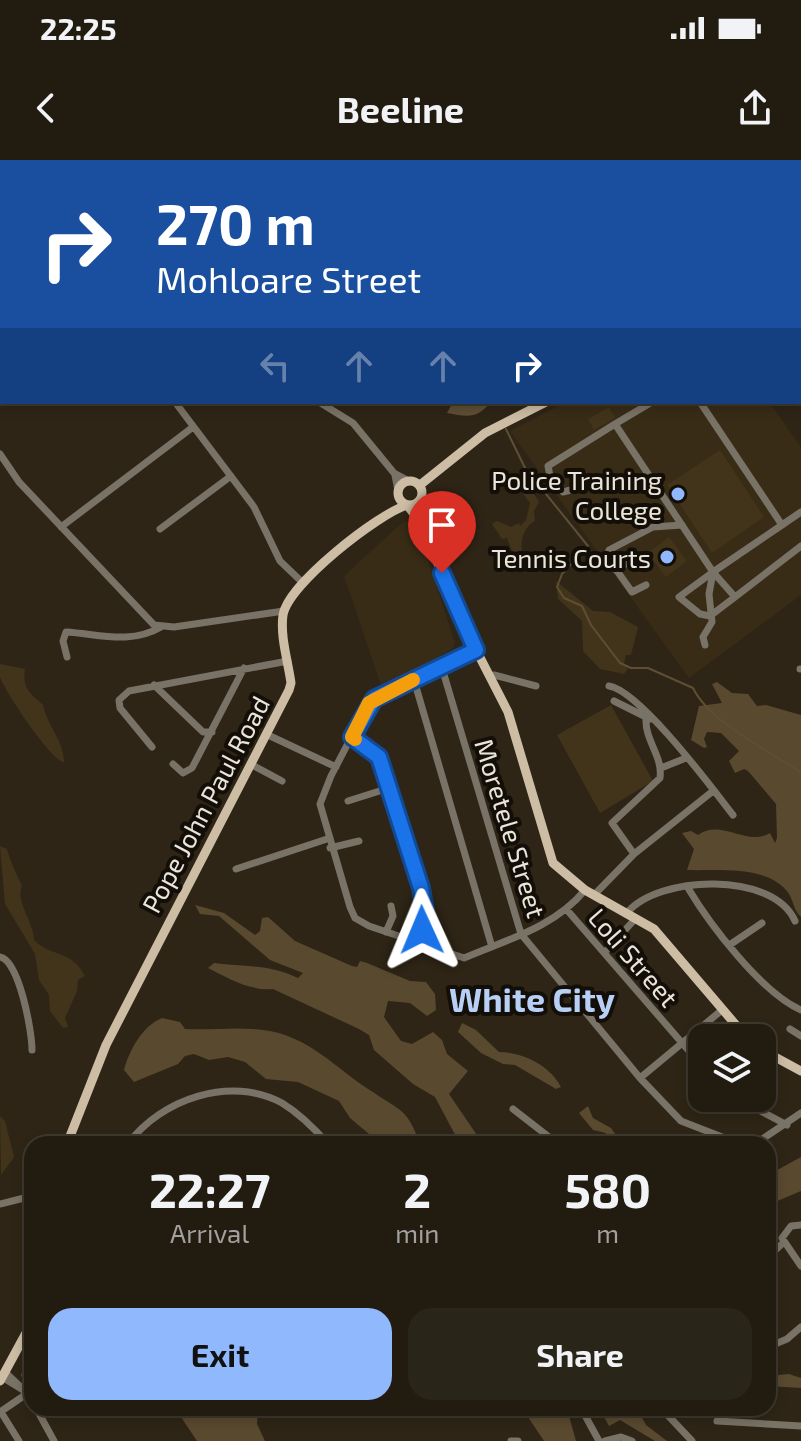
<!DOCTYPE html>
<style>
:root{--surface:#221c10;--page:#2a2519;--text:#f1f3f6;--muted:#a2a19f;--line:#3f3a30;--accent:#90b8fd}
body{margin:0;font-family:"Exo 2",sans-serif;background:var(--page);color:var(--text);height:100vh;display:flex;flex-direction:column;font-size:30px;white-space:nowrap}
*{box-sizing:border-box;margin:0}
p{font-size:26px;color:var(--muted)}
.icon{flex:none;width:44px;height:44px;fill:none;stroke:currentColor;stroke-width:2;stroke-linecap:round;stroke-linejoin:round}
.map{position:relative;flex:1;overflow:hidden}
.details{position:absolute;left:24px;top:976px;width:752px;height:280px;display:flex;flex-direction:column;background:var(--surface);border-radius:24px;box-shadow:0 4px 12px #0003,0 0 0 2px var(--line)}
.details>*{flex:none}
.banner{position:absolute;left:0px;top:0px;width:802px;height:244px;box-shadow:0 4px 12px #0003,0 0 0 2px var(--line);background:#1a4fa0;color:#fff;overflow:hidden}
.controls{position:absolute;left:688px;top:864px;display:grid;gap:16px}
.controls a{display:grid;place-items:center;width:88px;height:88px;border-radius:16px;background:var(--surface);box-shadow:0 4px 12px #0003,0 0 0 2px var(--line);font-size:40px}
.pin{position:absolute;display:grid;place-items:center;width:68px;height:68px;color:#fff;margin:-82px -34px;border-radius:50% 50% 50% 0;rotate:-45deg;box-shadow:0 0 8px #0007}
.pin .icon{rotate:45deg}
.me{position:absolute;width:88px;margin:-44px;rotate:359deg;stroke-linejoin:round;filter:drop-shadow(0 0 6px #0008)}
.turn{display:flex;align-items:center;gap:28px;height:168px;padding:0 24px;font-size:36px}
.turn .icon{width:104px;height:104px;stroke-width:2.5}
.turn b{display:block;font-size:56px;line-height:68px}
.lanes{display:flex;align-items:center;height:76px;padding:0 24px;background:#0003;justify-content:center;gap:40px;direction:ltr}
.lanes .off{opacity:.35}
.eta{display:flex;justify-content:space-evenly;align-items:center;height:136px;text-align:center}
.eta b{font-size:48px;font-weight:700;line-height:56px}
.button{display:flex;gap:16px;margin-top:auto;padding:16px 24px}
.button a{flex:1;height:92px;border-radius:24px;background:var(--accent);color:#111;font-size:32px;font-weight:700;line-height:92px;text-align:center}
.button a+a{background:var(--page);color:var(--text)}
.status{display:flex;justify-content:space-between;align-items:center;height:56px;padding:0 40px;background:var(--surface);direction:ltr}
.status svg{height:22px;fill:currentColor}
header{display:flex;justify-content:space-between;align-items:center;height:104px;padding:0 24px;background:var(--surface);font-size:36px;font-weight:700}
.map>svg:first-child{display:block}
.built{fill:#382c17}
.green{fill:#42341a}
.forest{fill:#59492f}
.water{fill:#5e4f34}
.lines{fill:none;stroke-linecap:round;stroke-linejoin:round}
.stream{stroke:#5e4f34;stroke-width:2}
.minor{stroke:#797266;stroke-width:7}
.major{stroke:#ccbda4;stroke-width:9}
.route-casing{stroke:#114b97;stroke-width:20}
.route{stroke:#1a73e8;stroke-width:14}
.slow{stroke:#f59e0b;stroke-width:14}
.poi-dot{fill:#90b8fd;stroke:#130f08;stroke-width:3}
.labels{text-anchor:middle;dominant-baseline:central;stroke-width:8;stroke-linejoin:round;paint-order:stroke}
.poi-label{font-size:26px;fill:#eae5db;stroke:#130f08;text-anchor:end}
.street-label{font-size:26px;fill:#eae5db;stroke:#130f08}
.district-label{font-size:34px;font-weight:bold;fill:#b8cff6;stroke:#130f08}
</style>
<div class="status"><b>22:25</b><svg viewBox="0 0 49 12"><path d="M0 12V9h3v3zM5 12V6h3v6zM10 12V3h3v9zM15 12V0h3v12zM26 1h20v11H26zM47 4h2v5h-2z"/></svg></div>
<header><svg class="icon" aria-label="back" viewBox="0 0 24 24"><path d="M15 5l-7 7 7 7"/></svg>Beeline<svg class="icon" aria-label="share" viewBox="0 0 24 24"><path d="M12 15V3M7 8l5-5 5 5M5 13v7h14v-7"/></svg></header>
<div class="map">
<svg width="801" height="1281" viewBox="0 0 801 1281">
<rect width="100%" height="100%" fill="#2e2516"/>
<path class="built" d="M238,0H535L236,2Z
M566,242H769L801,287V435L689,518L510,271Z
M404,361L416,363L455,483L452,489L382,528L344,416Z"/>
<path class="green" d="M609,247L615,258L594,270L588,259Z
M720,290L764,357L712,393L667,325Z
M530,327L539,342L534,351L535,361C524,367 520,380 522,392L515,399L507,378L502,379L492,364L497,361L511,367L519,363L520,366L526,360L530,343L521,331Z
M669,377L687,401L666,417L648,393Z
M556,421L593,451L610,452L638,467L631,495H626L624,504L628,509L624,514L600,509L583,491L582,461L558,439Z
M0,504L25,509C22,529 30,533 43,545C47,565 64,581 64,602C51,601 4,530 0,517C0,513 0,509 0,504Z
M611,545L653,621L600,653L557,575Z
M0,686L7,689C10,701 17,715 22,726C15,741 34,762 34,780C50,797 71,789 85,816L78,820L77,831L65,858L68,867L63,868L50,851L49,835L39,820L35,794L5,744Z
M0,956L5,961L14,997L1,1015Z"/>
<path class="forest" d="M717,522L732,533L748,534L757,546L766,545L801,555V757C792,749 794,738 786,730C763,705 718,711 687,710L694,689L682,673L691,671L698,675C721,658 746,687 770,673L775,683L777,678L776,644L748,611L744,609L735,613L729,601L739,591L721,573L707,572L704,579L707,587L704,588L691,580L699,546L722,543L712,524Z
M195,745L224,753L255,775L260,771L262,758L268,757L295,781L352,806L357,807L360,801L367,803L410,821L426,822L435,834L436,850L427,856L410,843L388,841L384,857L401,881L412,884L433,872L442,880L447,894L468,911L449,934L483,984H460L435,937L413,924L374,890L369,875L359,869L273,829C249,831 228,818 208,808L214,803C244,807 269,804 298,818L303,813L270,800L219,756L200,754Z
M162,858L180,862L185,869C219,871 257,863 290,877C321,889 345,915 373,932C397,949 407,948 418,979L428,984H372L369,974L350,958L339,941L298,922L266,919L245,902L228,897L209,900L194,894L185,896L178,904L134,922L124,910C129,891 142,866 162,858Z
M462,863L476,870L499,892C522,892 550,905 561,927L556,929L515,905L503,904L481,893L458,872Z
M588,946L593,958L611,968L622,984H601L606,973L593,970L579,953Z
M801,997V1031L768,1045V1015Z
M789,1214L801,1218V1228L768,1226V1216Z
M175,1248H258L257,1264L265,1281H197Z
M522,1248H568L564,1252L569,1256L576,1281H544Z
M616,1248L639,1252L646,1265L667,1281H655L620,1260L609,1266L603,1255Z"/>
<path class="water" d="M453,242H491C477,259 468,257 447,253Z"/>
<g class="lines">
<path class="stream" d="M506,269L525,308L588,386L562,414L557,427L564,438L582,446L591,465L620,503L631,508H648L693,528C710,563 769,590 801,613"/>
<path class="minor" d="M0,145L2,144
M800,165H801
M0,229L2,232
M175,242L254,347L280,401L303,423
M319,242L353,263L394,313L409,321
M652,242L615,264L713,412L782,365L700,242
M0,294L19,322L154,465L174,467L284,451
M395,315L398,331
M586,326L563,332L551,321L548,306L615,264
M782,365L801,352
M61,367L193,267
M160,369L231,316
M616,410L630,401
M713,412L735,437L801,386
M713,412L679,437L700,454L710,456L735,437
M646,425L632,432L608,398L609,390L653,367L682,365
M705,485L703,477L712,462L709,434L713,412
M476,490L369,543L331,616L320,644L350,747L355,758L369,766L464,798C506,780 555,767 585,730
M67,497L63,481L66,472C99,474 130,485 161,467
M442,508L521,774L640,918L681,961L740,984
M800,509H801
M490,517L494,515L536,526
M414,520L492,787
M154,525L203,572H212
M609,526C640,531 712,628 733,655
M614,541L650,559
M268,575L336,607
M352,577L379,597L421,728L426,757L415,782
M152,587L120,548L119,540L129,531L288,501
M173,604L183,613L192,608L244,508
M252,605L282,621
M661,608L686,598
M348,641L389,628
M330,688L359,681
M634,694L612,663L660,618C663,596 645,581 646,559
M236,709L327,679
M688,728C710,765 762,833 801,850
M594,735L634,694L713,631
M567,750L702,906
M627,753C658,715 773,711 795,761
M386,772L393,756L391,746
M731,784L762,763
M605,792L636,758
M0,797C19,800 32,871 32,890
M790,869L801,876
M640,918L722,850
M736,938L787,965
M513,949L558,984
M128,984C161,939 231,915 282,943C300,954 314,968 328,984
M755,984L801,953
M0,1044L32,1036
M801,1065L791,1066L782,1078L801,1106
M768,1097L783,1083
M768,1187L787,1179L801,1167
M6,1213L24,1230
M25,1215L30,1224L28,1233
M2,1217L28,1233L32,1239
M36,1248L54,1281
M581,1248L599,1281
M661,1248L692,1281
M0,1252L28,1233
M1,1252L19,1281
M717,1261L801,1266
M511,1281H518
M605,1281L621,1277L632,1281"/>
<path class="major" d="M800,113L801,112
M398 333a12 12 0 1 1 24 0a12 12 0 1 1-24 0Z
M420,325L485,273L546,242
M408,346L420,362L470,478L508,552L553,703L585,730L654,769L747,878
M762,890L801,911
M67,984L106,885L289,530L291,523C288,501 280,477 283,455C288,424 378,354 407,345
M0,1221L32,1162"/>
</g>
<g class="lines">
<defs>
<path id="route" d="M422,770L426,757L421,728L379,597L352,577L374,539L476,490L442,413"/>
</defs>
<use href="#route" class="route-casing"/>
<use href="#route" class="route"/>
<path class="slow" d="M355,579L352,577L369,543L413,520"/>
</g>
<g class="poi-dot">
<circle cx="678" cy="334" r="8"/>
<circle cx="667" cy="397" r="8"/>
</g>
<g class="labels">
<g class="poi-label">
<text x="662" y="319">Police Training<tspan x="662" dy="30">College</tspan></text>
<text x="651" y="397">Tennis Courts</text>
</g>
<g class="street-label">
<text transform="translate(205 644) rotate(-62)">Pope John Paul Road</text>
<text transform="translate(511 668) rotate(73)">Moretele Street</text>
<text transform="translate(634 797) rotate(49)">Loli Street</text>
</g>
<g class="district-label">
<text x="532" y="838">White City</text>
</g>
</g>
</svg>
<div class="controls">
<a><svg class="icon" aria-label="layers" viewBox="0 0 24 24"><path d="M12 4l9 5-9 5-9-5zM3 14l9 5 9-5"/></svg></a>
</div>
<div class="pin" style="left:442px;top:413px;background:#d93025"><svg class="icon" aria-label="arrive" viewBox="0 0 24 24"><path d="M6 21V4h12l-3 4 3 4H6"/></svg></div>
<svg class="me" style="left:422px;top:770px" viewBox="-20 -20 40 40"><path d="M0-17L14 15 0 8-14 15z" fill="#1a73e8" stroke="#fff" stroke-width="4"/></svg>
<div class="banner">
<div class="turn"><svg class="icon" aria-label="right" viewBox="0 0 24 24"><path d="M7 20v-9h11M14 6l5 5-5 5"/></svg><div><b>270 m</b>Mohloare Street</div></div>
<div class="lanes"><svg class="icon off" aria-label="left" viewBox="0 0 24 24"><path d="M17 20v-9H6M10 6l-5 5 5 5"/></svg><svg class="icon off" aria-label="ahead" viewBox="0 0 24 24"><path d="M12 20V5M6 11l6-6 6 6"/></svg><svg class="icon off" aria-label="ahead" viewBox="0 0 24 24"><path d="M12 20V5M6 11l6-6 6 6"/></svg><svg class="icon" aria-label="right" viewBox="0 0 24 24"><path d="M7 20v-9h11M14 6l5 5-5 5"/></svg></div>
</div>
<section class="details">
<div class="eta">
<div><b>22:27</b><p>Arrival</p></div>
<div><b>2</b><p>min</p></div>
<div><b>580</b><p>m</p></div>
</div>
<div class="button"><a>Exit</a><a>Share</a></div>
</section>
</div>
